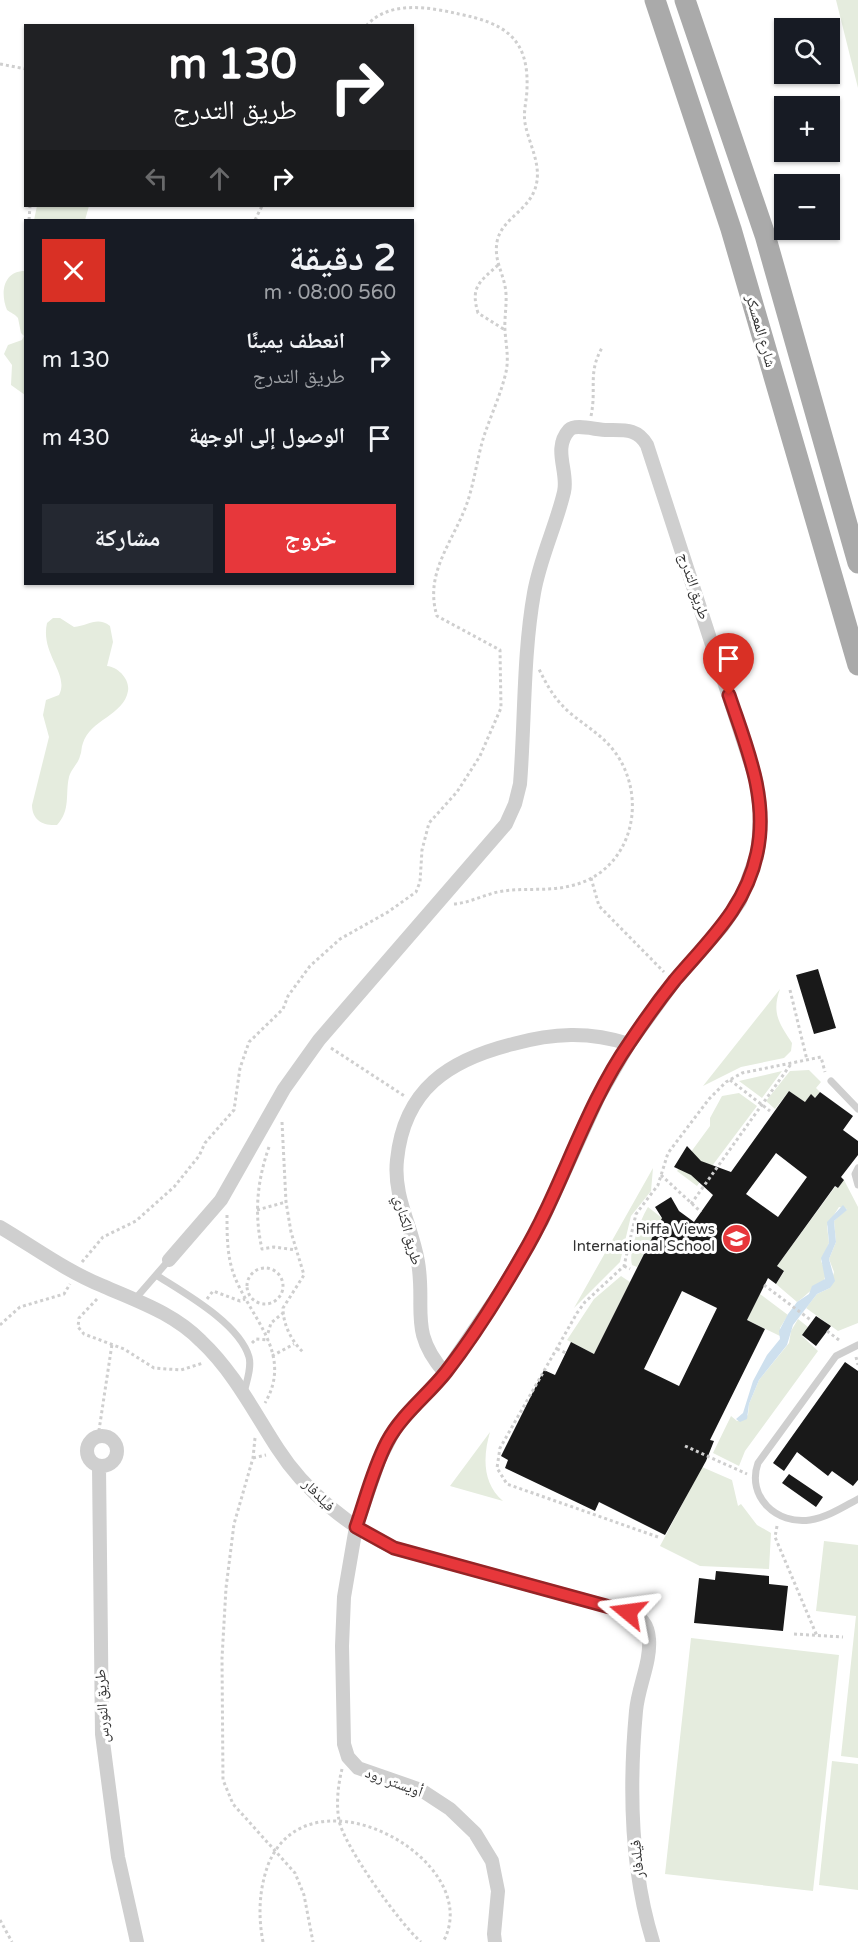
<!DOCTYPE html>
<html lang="ar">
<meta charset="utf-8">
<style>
:root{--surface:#171b24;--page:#242831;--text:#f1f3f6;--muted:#9ea1a6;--accent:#e7373b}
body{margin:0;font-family:"Varela Round","Noto Naskh Arabic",sans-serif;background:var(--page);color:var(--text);direction:rtl;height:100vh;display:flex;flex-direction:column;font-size:22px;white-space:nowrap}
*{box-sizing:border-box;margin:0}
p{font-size:20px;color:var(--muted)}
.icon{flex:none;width:33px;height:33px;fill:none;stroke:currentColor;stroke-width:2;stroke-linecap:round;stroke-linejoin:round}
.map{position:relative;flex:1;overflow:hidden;direction:ltr}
.details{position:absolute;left:24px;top:219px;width:390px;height:366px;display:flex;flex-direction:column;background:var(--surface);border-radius:0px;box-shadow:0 2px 4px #0004;direction:rtl}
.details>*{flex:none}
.banner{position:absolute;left:24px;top:24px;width:390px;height:183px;border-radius:0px;box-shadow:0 2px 4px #0004;direction:rtl;background:#202124;color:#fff;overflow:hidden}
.fabs{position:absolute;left:774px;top:18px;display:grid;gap:12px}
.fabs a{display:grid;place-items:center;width:66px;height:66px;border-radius:0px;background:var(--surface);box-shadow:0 2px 4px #0004;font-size:30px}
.pin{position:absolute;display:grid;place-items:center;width:51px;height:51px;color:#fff;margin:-62px -26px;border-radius:50% 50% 50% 0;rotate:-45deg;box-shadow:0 0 6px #0007}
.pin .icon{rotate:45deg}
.me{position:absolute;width:66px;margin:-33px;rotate:286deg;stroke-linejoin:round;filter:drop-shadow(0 0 4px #0008)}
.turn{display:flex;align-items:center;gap:21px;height:126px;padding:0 18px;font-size:27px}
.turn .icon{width:78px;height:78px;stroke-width:2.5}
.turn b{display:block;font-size:42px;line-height:51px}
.lanes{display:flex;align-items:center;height:57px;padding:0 18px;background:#0003;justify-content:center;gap:30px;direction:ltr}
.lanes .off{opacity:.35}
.round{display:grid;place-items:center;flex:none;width:63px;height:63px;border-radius:0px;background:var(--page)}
.headline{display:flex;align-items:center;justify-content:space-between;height:102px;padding:0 18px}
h1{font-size:36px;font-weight:700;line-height:45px}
.action{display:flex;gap:12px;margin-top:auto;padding:12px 18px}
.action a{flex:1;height:69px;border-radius:0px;background:var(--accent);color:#fff;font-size:24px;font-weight:700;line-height:69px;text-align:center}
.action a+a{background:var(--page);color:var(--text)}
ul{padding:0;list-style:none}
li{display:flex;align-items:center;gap:18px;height:78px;padding:0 18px}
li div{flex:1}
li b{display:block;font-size:22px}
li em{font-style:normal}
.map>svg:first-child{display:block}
.green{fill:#e5ecde}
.water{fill:#cee0ee}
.building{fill:#191919;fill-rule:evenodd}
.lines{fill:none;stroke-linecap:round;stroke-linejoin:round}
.path{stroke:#cfcfcf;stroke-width:3;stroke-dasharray:3 3;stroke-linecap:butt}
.lane{stroke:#cfcfcf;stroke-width:7}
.street{stroke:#cfcfcf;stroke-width:14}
.primary{stroke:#aaa;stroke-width:21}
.route-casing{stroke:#962426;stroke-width:15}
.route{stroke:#e7373b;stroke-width:10}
.labels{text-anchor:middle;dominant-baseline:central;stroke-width:6;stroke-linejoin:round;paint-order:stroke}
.street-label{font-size:15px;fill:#323232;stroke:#fff}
.poi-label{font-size:15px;fill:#323232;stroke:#fff;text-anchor:end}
</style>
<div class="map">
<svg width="858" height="1942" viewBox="0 0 858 1942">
<rect width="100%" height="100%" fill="#fff"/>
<path class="green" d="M836,0H858V88Z
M37,206H89L85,220H34Z
M25,271H26L25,395L11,385L12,365L4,354L8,345L22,340L24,336L21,333L18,318C15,314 11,313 7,310C0,293 3,271 25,271Z
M53,618H60L74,627C88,626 97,616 110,626L113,642L107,666C118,667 130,679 128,691C124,715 90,720 83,743C81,747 82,752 80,756C78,764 71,769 69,777C65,794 71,810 57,825C43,826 32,820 32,805L49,737L43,715L46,700L59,695C70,674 40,654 47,623Z
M780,989C771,1014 780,1024 792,1043L791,1051L784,1058L741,1067L703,1086Z
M809,1070L821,1082L816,1088L820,1092L815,1098L811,1095L805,1102L789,1091L775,1109L766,1101L790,1071Z
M782,1071L762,1098L739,1081Z
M739,1093L757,1106L697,1186L677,1171L710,1126V1118L722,1096Z
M653,1168L651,1191L631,1216L620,1262L574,1308Z
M844,1180L858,1207V1323L838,1331L806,1308L817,1294L830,1288L834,1272L829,1259L836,1242L834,1221L847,1209L839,1207L827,1226L829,1243L821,1261L826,1272L824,1281C812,1287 808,1295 797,1302L776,1284L784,1272L777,1266L835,1187L838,1188Z
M648,1207L662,1218L637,1267L632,1265C628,1253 641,1218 648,1207Z
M621,1276L630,1282L594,1354L567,1340L594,1299Z
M760,1294L788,1315L780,1328V1336L747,1320Z
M798,1319L808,1327L802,1336L818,1351L745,1451L739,1466L713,1453L731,1416L737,1421L748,1415L749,1404L759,1380L789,1343L791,1331Z
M490,1432C483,1456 482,1483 503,1501L450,1486Z
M702,1467L732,1480L738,1506L741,1504L757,1525L771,1533L769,1569L700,1566L660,1546Z
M824,1541L858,1545V1758L841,1756L856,1616L816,1611Z
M691,1638L839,1655L813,1891L665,1874Z
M832,1761L858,1764V1890L819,1885Z"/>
<path class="water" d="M843,1205L847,1210L834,1221L836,1242L829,1259L835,1281L830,1288L817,1294L793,1325L787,1345L759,1380L749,1404L747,1419L740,1422L736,1419L743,1413L753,1381L767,1355L780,1339L779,1331L788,1314L797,1302L809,1294L812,1286L825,1279L821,1258L829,1243L827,1222Z"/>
<path class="building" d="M818,969L836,1028L814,1034L796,975Z
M789,1091L805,1102L811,1094L815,1098L820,1092L853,1116L843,1130L858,1141V1155L841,1177L844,1180L838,1188L835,1186L777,1266L784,1271L776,1284L768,1278L747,1320L765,1329L710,1440L714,1441L706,1461L665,1535L599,1502L595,1511L505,1468L508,1460L501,1456L544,1370L555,1375L571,1342L594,1354L662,1218L655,1207L671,1197L679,1211L694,1222L713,1195L691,1175L674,1167L687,1146L701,1161L731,1172ZM776,1153L807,1177L778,1217L746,1194ZM682,1291L717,1308L679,1386L644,1369Z
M816,1316L831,1326L816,1346L802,1335Z
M845,1362L858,1371V1480L853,1486L832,1471L828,1476L797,1452L784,1471L773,1463Z
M789,1474L823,1497L816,1507L782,1483Z
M716,1571L769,1576V1584L788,1586L783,1631L694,1623L699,1578L715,1580Z"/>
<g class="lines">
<path class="path" d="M0,64L26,69
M29,220L30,206
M255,220L262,206
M498,265C480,282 470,286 478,313L505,330
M591,416C597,387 587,373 603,346
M591,878L599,906L664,972
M454,904C469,903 483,895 498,892C522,887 546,892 570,886C630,873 649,803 617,755C605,737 587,727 570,713C556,701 547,686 539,669
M790,990L807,1060
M331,1048L406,1097
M730,1080L770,1111
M282,1122L286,1202L291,1232L304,1275L283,1308C283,1325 292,1342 304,1353
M269,1147C257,1181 254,1214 262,1249L274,1247L296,1250
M661,1175L701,1212
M691,1204L791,1064
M257,1210L286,1202
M227,1215C227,1236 227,1256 234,1275C250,1318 294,1353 265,1403
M82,1262L103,1237L136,1221L174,1187L199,1156L205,1143L234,1110L240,1068L249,1042L283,1009L288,996L310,966L340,939L388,912L416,892L420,882L422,850L429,823L457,792L480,756L501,708L500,650L437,616C424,574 452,543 466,506C474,485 477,458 484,436C491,415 501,394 506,372C509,358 506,345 505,331C504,316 508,301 505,286C502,271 494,259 497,242C501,219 527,212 535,189C543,166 529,145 525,123C523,111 527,100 527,88C529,37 503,23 459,14C429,7 389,0 366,26
M624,1266L630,1269
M247 1286a18 18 0 1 1 36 0a18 18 0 1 1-36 0Z
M764,1285L812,1321
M97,1299L79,1318L78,1327L84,1334L124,1349L154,1368L181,1370L203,1363
M207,1299L213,1291L240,1301L245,1299
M0,1325L20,1307L64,1294L70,1284
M827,1331L839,1340
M268,1333L271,1323L283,1313
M252,1343L256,1339L269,1340
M557,1349L566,1353
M272,1356L294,1344
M856,1357L858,1365
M98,1437L112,1344
M255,1438L253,1458L234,1524L226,1588L222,1658L223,1780L233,1804L295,1873L304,1895L313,1942
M685,1446L747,1474
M253,1458L266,1455
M777,1526L775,1537L817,1636
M658,1537L507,1484L497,1468L500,1448L577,1313L585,1302L624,1266L636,1214L658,1185L668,1153L709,1099L726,1082L742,1073L821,1057L825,1072
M794,1634L843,1637
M342,1769C338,1785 336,1804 339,1820C343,1845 401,1925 421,1942
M0,1920L12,1942
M263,1942C258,1916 259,1890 268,1865C309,1762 488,1861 443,1942"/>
<path class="lane" d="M831,1081L858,1109
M858,1168L855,1174L858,1185
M156,1275C184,1293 239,1323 249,1357C252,1368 246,1383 244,1393
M136,1298L169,1260
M858,1345L836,1356L758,1463C746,1497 777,1525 810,1520C828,1517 843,1507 858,1499"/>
<path class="street" d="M0,1227C34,1247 66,1271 103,1286C139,1302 173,1313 201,1341C234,1372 254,1412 278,1449C305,1491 349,1527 394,1548L628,1612C641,1616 648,1625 649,1639C651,1662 638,1687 636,1711C629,1787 630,1868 653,1942
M169,1260L221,1200L284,1089L319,1040L506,824L515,804L520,784C525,721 523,655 534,593C540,558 556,526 564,492C569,472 552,449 569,430C576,423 599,431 609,430C626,430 638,429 647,445L756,780L760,814L758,851L740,901L722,927L674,982L629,1044L599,1096L542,1221L503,1288L445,1373L396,1427L380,1458L356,1527L344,1597L342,1646L344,1744L348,1757L358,1768L421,1790L450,1809L475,1833L492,1861L498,1891L494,1934L495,1942
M445,1373C408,1331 426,1309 418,1262C412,1226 393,1197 397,1160C404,1089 449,1060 513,1044C553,1033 589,1031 629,1044
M87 1451a15 15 0 1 1 30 0a15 15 0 1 1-30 0Z
M99,1466L102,1734L118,1857L137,1942"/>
<path class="primary" d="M655,0L731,229L858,665
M685,0L765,235L858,563"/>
</g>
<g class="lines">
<defs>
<path id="route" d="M628,1612L394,1548L356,1527C366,1498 373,1469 387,1442C402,1414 427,1396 446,1372C474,1336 499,1296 522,1256C563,1187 584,1108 630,1042C644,1021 659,1000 675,980C709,940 746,907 757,853C769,798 746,746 729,695"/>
</defs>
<use href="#route" class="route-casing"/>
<use href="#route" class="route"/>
</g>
<defs>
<symbol id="school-disc" viewBox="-11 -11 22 22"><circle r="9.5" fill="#e7373b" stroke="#fff"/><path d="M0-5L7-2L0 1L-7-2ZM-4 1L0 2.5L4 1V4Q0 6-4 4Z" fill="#fff"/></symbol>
</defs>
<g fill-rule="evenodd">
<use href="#school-disc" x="720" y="1222" width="33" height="33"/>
</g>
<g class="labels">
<g class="street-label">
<text transform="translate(761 331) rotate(74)">شارع المعسكر</text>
<text transform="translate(694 586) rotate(72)">طريق التدرج</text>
<text transform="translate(408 1230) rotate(75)">طريق الكناري</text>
<text transform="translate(319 1495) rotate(46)">فيلدفار</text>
<text transform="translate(102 1706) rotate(-93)">طريق النورس</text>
<text transform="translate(394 1782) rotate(20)">أويستر رود</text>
<text transform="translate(637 1859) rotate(-96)">فيلدفار</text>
</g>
<g class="poi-label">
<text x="715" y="1229">Riffa Views<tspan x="715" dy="17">International School</tspan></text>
</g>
</g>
</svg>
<div class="fabs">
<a><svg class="icon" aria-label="search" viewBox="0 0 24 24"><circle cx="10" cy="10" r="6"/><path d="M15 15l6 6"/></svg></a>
<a>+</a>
<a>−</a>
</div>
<div class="pin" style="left:729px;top:695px;background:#d93025"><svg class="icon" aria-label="arrive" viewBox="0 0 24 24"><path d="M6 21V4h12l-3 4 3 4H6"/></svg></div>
<svg class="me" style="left:628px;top:1612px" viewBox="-20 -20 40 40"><path d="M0-17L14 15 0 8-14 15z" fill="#e7373b" stroke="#fff" stroke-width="4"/></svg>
<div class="banner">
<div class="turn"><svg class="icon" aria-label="right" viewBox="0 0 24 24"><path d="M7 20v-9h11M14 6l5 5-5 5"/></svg><div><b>130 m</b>طريق التدرج</div></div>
<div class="lanes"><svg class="icon off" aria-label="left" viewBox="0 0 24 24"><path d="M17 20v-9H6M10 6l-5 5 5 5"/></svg><svg class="icon off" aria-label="ahead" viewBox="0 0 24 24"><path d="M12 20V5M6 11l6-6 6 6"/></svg><svg class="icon" aria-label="right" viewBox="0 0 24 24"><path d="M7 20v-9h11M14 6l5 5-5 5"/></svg></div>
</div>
<section class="details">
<div class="headline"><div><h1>2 دقيقة</h1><p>560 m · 08:00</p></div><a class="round" style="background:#d93025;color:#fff"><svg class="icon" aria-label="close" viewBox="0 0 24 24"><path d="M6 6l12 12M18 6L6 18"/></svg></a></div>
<ul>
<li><svg class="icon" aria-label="right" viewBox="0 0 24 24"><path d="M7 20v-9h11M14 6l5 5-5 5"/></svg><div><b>انعطف يمينًا</b><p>طريق التدرج</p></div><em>130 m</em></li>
<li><svg class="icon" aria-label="arrive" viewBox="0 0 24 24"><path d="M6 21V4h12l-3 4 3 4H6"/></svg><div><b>الوصول إلى الوجهة</b></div><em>430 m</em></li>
</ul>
<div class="action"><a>خروج</a><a>مشاركة</a></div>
</section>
</div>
